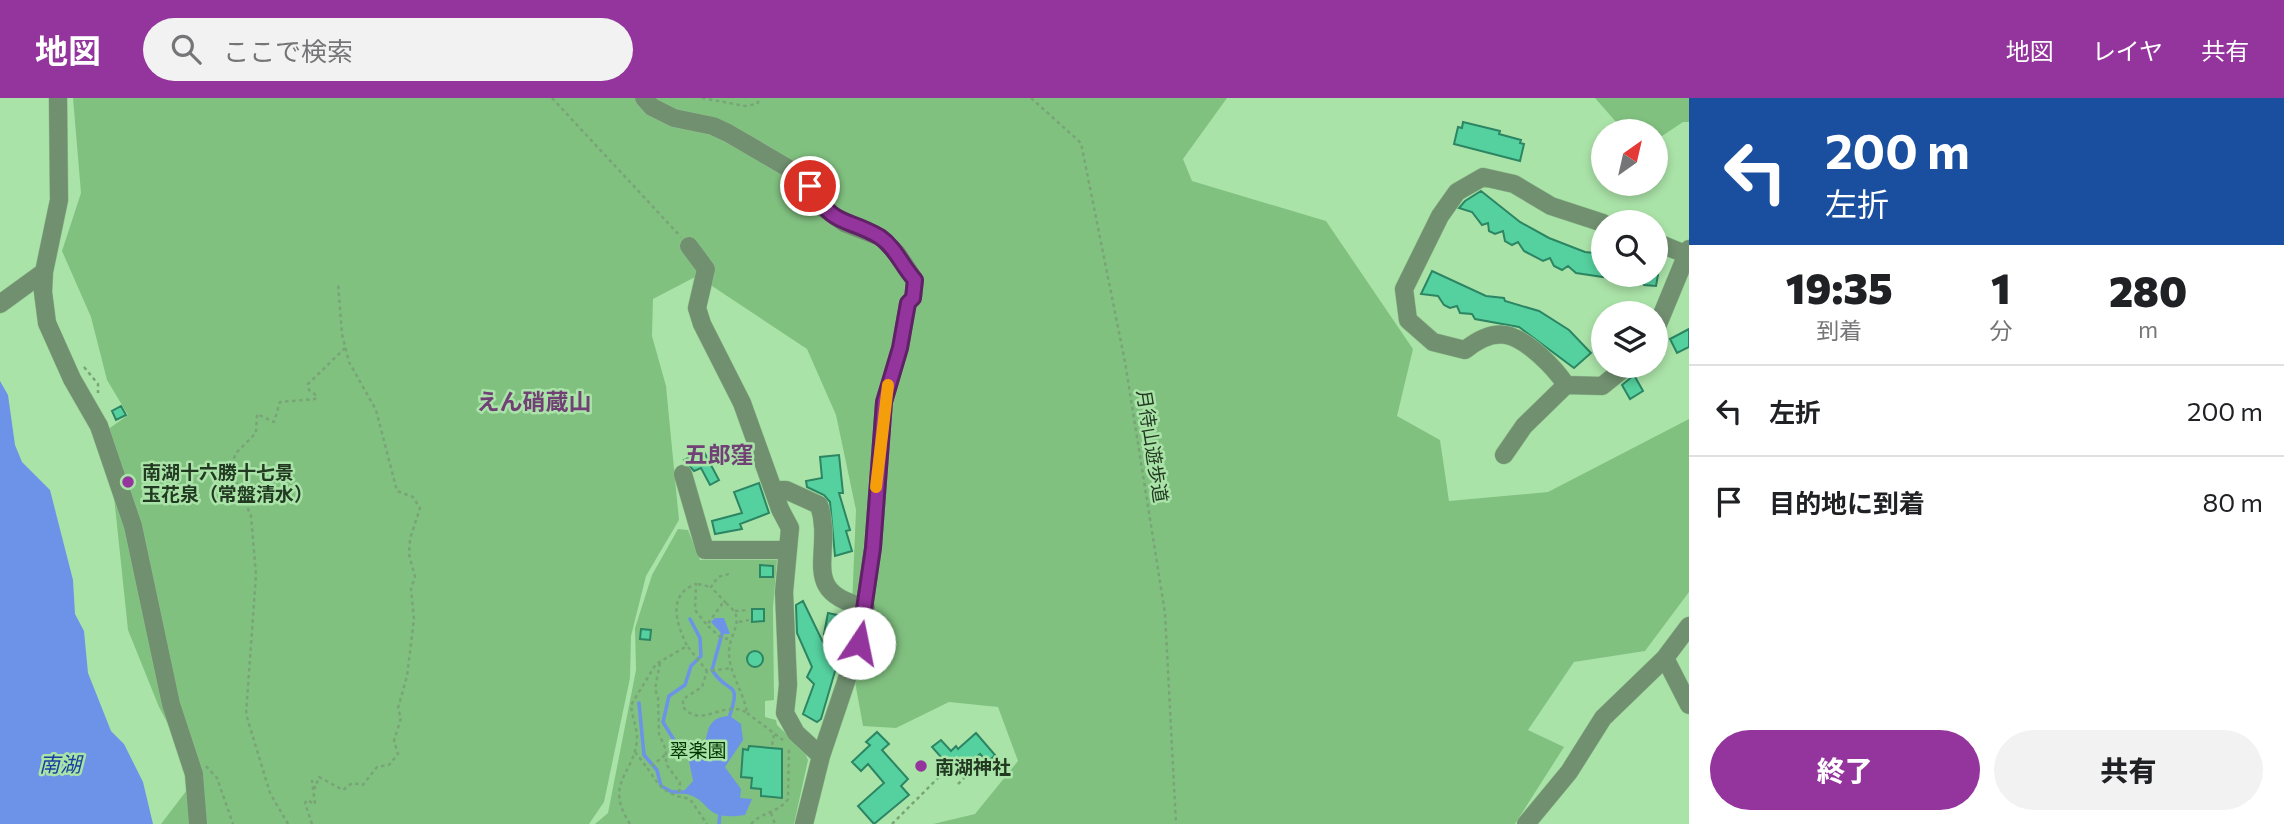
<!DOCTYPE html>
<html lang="ja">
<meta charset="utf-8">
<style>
:root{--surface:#fff;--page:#f2f2f2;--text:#202124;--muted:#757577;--line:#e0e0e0;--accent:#94349d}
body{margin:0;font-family:Commissioner,"Noto Sans JP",sans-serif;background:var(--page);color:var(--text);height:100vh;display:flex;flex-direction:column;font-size:26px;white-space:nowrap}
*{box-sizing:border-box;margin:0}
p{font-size:23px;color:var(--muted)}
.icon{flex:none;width:38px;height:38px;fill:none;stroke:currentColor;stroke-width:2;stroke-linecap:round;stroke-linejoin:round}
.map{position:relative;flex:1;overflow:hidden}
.details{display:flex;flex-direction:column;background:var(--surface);width:595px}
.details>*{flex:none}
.banner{background:#1a4fa0;color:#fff;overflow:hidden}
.needle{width:46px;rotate:34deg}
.controls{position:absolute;left:1591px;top:21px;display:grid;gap:14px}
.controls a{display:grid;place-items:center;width:77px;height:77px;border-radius:50%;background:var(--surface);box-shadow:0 4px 10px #0003;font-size:35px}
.pin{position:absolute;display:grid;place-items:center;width:60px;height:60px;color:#fff;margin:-30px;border:4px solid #fff;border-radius:50%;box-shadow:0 2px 7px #0007}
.me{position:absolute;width:77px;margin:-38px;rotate:11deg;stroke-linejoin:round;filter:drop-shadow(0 0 5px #0008)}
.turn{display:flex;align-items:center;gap:24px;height:147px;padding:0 21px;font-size:32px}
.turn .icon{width:91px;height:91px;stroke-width:2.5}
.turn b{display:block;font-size:49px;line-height:60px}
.eta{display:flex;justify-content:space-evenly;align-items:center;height:119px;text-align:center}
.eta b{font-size:42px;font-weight:800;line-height:49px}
.primary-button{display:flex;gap:14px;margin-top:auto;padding:14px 21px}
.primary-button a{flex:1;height:80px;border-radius:42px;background:var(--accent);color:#fff;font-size:28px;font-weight:800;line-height:80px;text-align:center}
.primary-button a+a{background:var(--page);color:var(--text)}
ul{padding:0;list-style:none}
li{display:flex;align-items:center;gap:21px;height:91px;padding:0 21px;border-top:2px solid var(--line)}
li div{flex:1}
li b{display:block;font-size:26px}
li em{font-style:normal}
header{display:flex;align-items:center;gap:42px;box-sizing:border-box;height:98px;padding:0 35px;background:var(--accent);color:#fff}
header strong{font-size:33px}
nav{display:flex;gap:38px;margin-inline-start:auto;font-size:24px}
.search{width:490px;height:63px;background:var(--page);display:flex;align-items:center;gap:18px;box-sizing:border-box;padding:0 24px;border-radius:38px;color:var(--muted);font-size:26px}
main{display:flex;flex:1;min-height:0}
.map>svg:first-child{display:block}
.green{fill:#81c180}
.water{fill:#6c93e7}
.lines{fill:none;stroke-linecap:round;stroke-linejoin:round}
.stream{stroke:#6c93e7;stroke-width:3.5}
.building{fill:#55d19f;stroke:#2c8563;stroke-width:2}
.minor-casing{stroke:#8fc18d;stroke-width:19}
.path{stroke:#78a476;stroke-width:2.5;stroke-dasharray:3.5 3.5;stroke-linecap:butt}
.minor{stroke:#719070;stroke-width:18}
.route-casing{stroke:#602266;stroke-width:18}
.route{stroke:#94349d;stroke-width:12}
.slow{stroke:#f59e0b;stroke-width:12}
.poi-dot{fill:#94349d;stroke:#aae3a8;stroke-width:2.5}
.labels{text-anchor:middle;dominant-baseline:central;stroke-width:5;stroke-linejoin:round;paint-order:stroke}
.street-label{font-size:19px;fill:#233a22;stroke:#aae3a8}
.poi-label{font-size:19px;font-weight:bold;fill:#233a22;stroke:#aae3a8;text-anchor:start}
.park-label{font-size:19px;fill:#003602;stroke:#aae3a8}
.water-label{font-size:21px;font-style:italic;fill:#183f9f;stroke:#aae3a8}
.quarter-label{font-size:23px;font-weight:bold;fill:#714176;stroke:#aae3a8}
</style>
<header>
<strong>地図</strong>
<div class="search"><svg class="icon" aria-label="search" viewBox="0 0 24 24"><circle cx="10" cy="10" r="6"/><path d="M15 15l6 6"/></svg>ここで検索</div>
<nav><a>地図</a><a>レイヤ</a><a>共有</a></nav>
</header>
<main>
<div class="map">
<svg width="1689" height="726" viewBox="0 0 1689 726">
<rect width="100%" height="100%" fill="#aae3a8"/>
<path class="green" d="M73,0H1227L1183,61L1192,83L1326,123L1413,251L1397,318L1440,342L1449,403L1548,394L1689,321V494L1645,553L1574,564L1528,632L1564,649L1515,726H933L975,716L1018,663L998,609L949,604L896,630L863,628L850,556L856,412L836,317L807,251L697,178L653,201L652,238L666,288L679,422L646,478L631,538L630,580L604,704L589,726H161L187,692L183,654L159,609L128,532L107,332L128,317L107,282L91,219L62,153L81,95Z
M1595,0H1689V24H1683L1656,42V33H1624Z
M678,431L688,432L700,462H777L773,510L774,602L765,603V619L776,622L777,627L804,653L808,662L794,726H595L608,715L636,572L635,530L652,477Z"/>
<path class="water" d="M0,283L8,297L15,347L22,364L50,392L73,482L75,516L84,533L88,575L111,633L124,646L143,684L153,726H0Z
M715,520H724L730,536H722L711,524Z
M730,618L741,626L743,642L725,669L741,691L740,700L752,701L745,717C700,724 713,700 682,695L693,683L689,663L693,651L705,647C708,630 709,619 730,618Z"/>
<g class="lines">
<path class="stream" d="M690,521L700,540L701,558L691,568L685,587L669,598L663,624L674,642L696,653
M722,536L712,572C729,599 743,579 728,623
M639,605L644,657L657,672L661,688L672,694H685
M719,726L720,714"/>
</g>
<path class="building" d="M1463,24L1500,33L1499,36L1521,42L1520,45L1524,46L1520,63L1454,46L1458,29L1462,30Z
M1481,93L1520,124L1549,140L1585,154L1603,156V179L1576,175L1568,168L1562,172L1554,168L1550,160L1543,163L1524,153L1518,144L1512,147L1505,143L1503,133L1495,136L1489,133L1488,125L1482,127L1472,114L1459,110L1465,103Z
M1432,173L1486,198L1504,200L1505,203L1539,213L1569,232L1591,255L1574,270L1519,229L1475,221L1472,216L1460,215L1457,208L1450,210L1444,207L1438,198L1421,196Z
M1639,177H1658L1656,188L1644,187Z
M1689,231V249L1677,255L1670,241Z
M1634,277L1643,293L1630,301L1622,287Z
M121,308L126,317L116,322L112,313Z
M703,352L719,382L710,387L701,370L694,373L684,362Z
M839,357L843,395H839L850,432L846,433L852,453L835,458L830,404L824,397L807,389L806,383L822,380L820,359Z
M759,385L769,415L740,426L742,431L715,436L712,423L742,415L734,394Z
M760,467L773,468V479H760Z
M803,503L831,561L838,563L821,621L817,624L803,616L814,586L807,579L812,569L797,535L796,507Z
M752,511H764V523L752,524Z
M828,515L851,520L846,541L824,536Z
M641,531L651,532L650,542L640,541Z
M747 561a8 8 0 1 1 16 0a8 8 0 1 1-16 0Z
M877,634L889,646L882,652L908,681L901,688L909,697L874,726L858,708L884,685L868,666L861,673L852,664L870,647L866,644Z
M976,635L995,657L988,664L980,656L957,677L932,649L941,642L951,653L956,648L958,651Z
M749,648L782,651V700L761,698V691L751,690L752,680L741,679L743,651L748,652Z"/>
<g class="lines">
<defs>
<path id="minor" d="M58,0L59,102L44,174L43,194L47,225L72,281L99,328L133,428L171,606L194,676L198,726
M644,0L652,9L674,20L713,28L728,35L793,73L810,88L824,111L844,125L880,139L897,155L915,182L913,200L908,205L900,250L884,304L873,450L859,545L821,658L804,726
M1656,144L1685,156
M689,148L706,171L697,210L702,226L742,305L780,411L790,430L784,494L788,587L785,615L796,635L821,658
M0,206L44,174
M1656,231L1689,151
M1566,287C1555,270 1527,241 1506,237C1490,234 1476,243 1465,252L1433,244L1408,222L1404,191L1440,118L1457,94L1483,79L1514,86L1551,108L1603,125
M1504,357L1524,328L1566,287L1602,288L1627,268
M683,376L705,452H788
M775,392H786L819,407C835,454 796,495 866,509
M1665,560L1689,607
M1526,726L1569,674L1603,620L1665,560L1689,528"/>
</defs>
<use href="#minor" class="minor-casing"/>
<path class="path" d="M552,0L681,139
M702,0L745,8L757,6L760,0
M1031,0L1081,45L1125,264L1165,515L1176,726
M84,269L98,286V295
M698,486L711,489
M726,505L711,489L718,479L732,475
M735,513L747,512
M739,524L749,522
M708,528L719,538L731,542
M688,549L707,573L732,570
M660,565L655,591L658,599L659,636L666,652V666L680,685L679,698
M747,615L783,642
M772,647L774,637
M635,654L648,671
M665,657L648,671C660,690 667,697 690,701L707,726
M206,668L217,680L233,726
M958,686L982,663
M771,715L775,726
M288,726L270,695L246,616L256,477L251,418L235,381L233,363L236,355L256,335L257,316L274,324L280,304L315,301L317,298L309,292L308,286L346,249
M312,726L305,705L307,702L315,706L312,683L315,690L319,679L343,692L352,685L363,687L377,669L389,667L398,656L394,643L401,620L398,610L407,578L414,521L411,491L415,479L409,456L410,441L420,410L413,399L397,393L376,312L349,264L342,236L338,185
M630,726C603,684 635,676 637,641C637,629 632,619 631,607L656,566L687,548C677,526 666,497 696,486L695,512L707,527L722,506L726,505C747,522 731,531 729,552C728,574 744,594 747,615C725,600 702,632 683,609V601L702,589L707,573
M751,726C763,713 777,716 788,701L789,650
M892,726L944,674"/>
<use href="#minor" class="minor"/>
</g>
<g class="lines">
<defs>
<path id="route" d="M810,88C835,131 844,118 880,139C896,150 902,168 915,182L913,200L908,205L900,250L884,304L873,450L859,545"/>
</defs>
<use href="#route" class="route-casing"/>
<use href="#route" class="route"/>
<path class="slow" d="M876,389L888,287"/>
</g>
<g class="poi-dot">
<circle cx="128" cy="384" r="7"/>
<circle cx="921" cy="668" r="7"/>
</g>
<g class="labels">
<g class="street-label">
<text transform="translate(1153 348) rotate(81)">月待山遊歩道</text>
</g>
<g class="poi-label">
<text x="142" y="373">南湖十六勝十七景<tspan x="142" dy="22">玉花泉（常盤清水）</tspan></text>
<text x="935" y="668">南湖神社</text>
</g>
<g class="park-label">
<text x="698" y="651">翠楽園</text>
</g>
<g class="water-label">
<text x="60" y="665">南湖</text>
</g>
<g class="quarter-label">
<text x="534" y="303">えん硝蔵山</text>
<text x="719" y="356">五郎窪</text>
</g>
</g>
</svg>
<div class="controls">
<a><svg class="needle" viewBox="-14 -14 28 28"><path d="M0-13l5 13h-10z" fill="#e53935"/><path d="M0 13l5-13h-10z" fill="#757577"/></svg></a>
<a><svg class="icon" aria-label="search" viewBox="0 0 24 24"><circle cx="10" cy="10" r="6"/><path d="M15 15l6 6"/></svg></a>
<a><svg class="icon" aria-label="layers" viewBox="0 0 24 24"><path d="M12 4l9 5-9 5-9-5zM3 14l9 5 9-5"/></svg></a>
</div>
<div class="pin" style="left:810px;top:88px;background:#d93025"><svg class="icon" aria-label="arrive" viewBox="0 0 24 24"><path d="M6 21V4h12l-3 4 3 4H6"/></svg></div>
<svg class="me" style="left:859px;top:545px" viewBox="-20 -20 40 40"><circle r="19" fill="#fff"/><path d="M0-13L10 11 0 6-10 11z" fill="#94349d"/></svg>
</div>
<section class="details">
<div class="banner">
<div class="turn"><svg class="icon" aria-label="left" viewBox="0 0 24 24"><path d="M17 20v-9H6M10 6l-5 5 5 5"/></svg><div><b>200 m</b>左折</div></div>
</div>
<div class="eta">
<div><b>19:35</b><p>到着</p></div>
<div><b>1</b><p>分</p></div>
<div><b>280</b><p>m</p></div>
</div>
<ul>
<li><svg class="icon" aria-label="left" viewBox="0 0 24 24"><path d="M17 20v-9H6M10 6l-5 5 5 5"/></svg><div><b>左折</b></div><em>200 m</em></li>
<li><svg class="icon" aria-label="arrive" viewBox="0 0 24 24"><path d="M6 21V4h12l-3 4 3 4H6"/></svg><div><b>目的地に到着</b></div><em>80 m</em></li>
</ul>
<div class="primary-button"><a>終了</a><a>共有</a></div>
</section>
</main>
